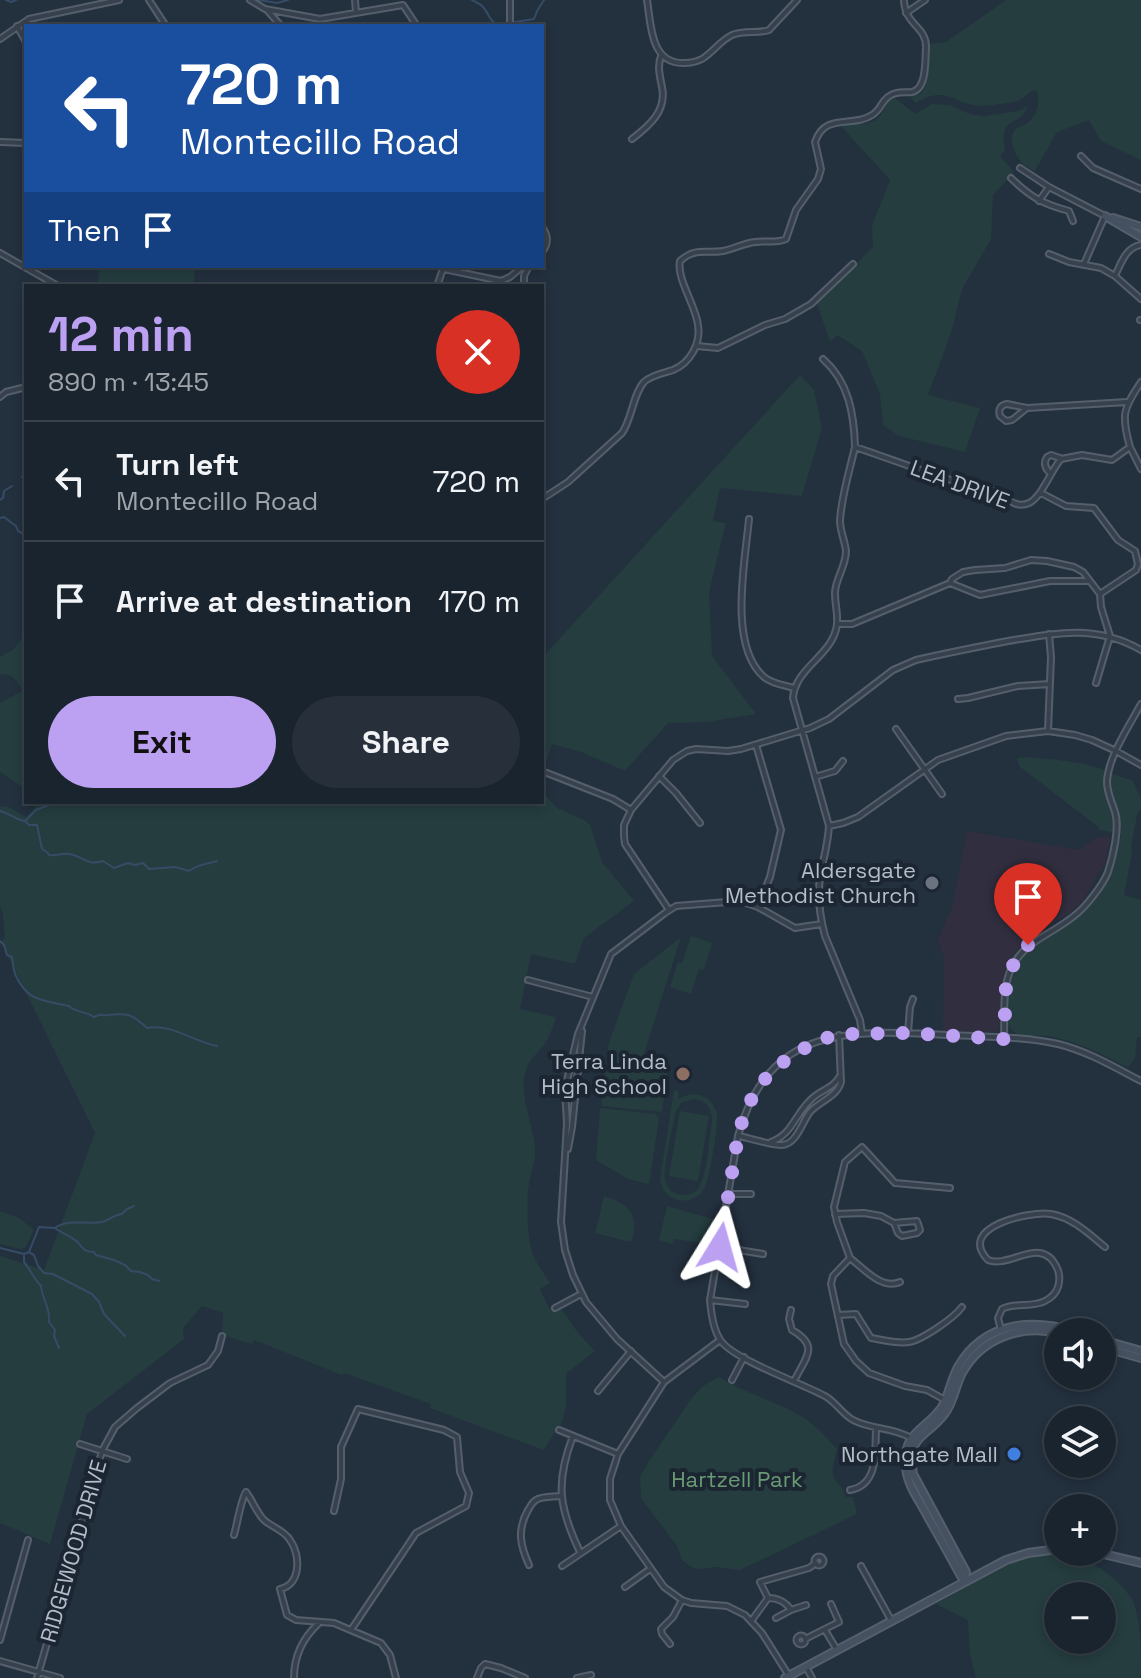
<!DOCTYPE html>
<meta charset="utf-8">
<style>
:root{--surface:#1a242e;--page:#27303a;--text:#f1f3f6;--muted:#9fa4aa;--line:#38414a;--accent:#bca0f2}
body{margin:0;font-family:"Space Grotesk",sans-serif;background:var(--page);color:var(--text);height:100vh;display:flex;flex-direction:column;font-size:30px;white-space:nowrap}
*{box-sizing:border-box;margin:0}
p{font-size:26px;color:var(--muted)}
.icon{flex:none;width:44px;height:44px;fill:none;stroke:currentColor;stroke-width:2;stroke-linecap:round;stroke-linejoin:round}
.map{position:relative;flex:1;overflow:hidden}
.side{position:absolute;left:24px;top:284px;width:520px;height:520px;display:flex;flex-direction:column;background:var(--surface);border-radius:0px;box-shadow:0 4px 12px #0003,0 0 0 2px var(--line)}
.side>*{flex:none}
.hud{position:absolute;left:24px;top:24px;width:520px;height:244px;border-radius:0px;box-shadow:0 4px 12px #0003,0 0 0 2px var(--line);background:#1a4fa0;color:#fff;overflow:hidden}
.fabs{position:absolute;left:1044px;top:1318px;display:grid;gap:16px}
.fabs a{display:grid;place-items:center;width:72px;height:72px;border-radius:50%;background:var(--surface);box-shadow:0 4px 12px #0003,0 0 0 2px var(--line);font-size:40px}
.pin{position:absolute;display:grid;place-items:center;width:68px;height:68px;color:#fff;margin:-82px -34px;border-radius:50% 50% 50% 0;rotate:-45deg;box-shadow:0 0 8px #0007}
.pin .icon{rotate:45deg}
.me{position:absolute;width:88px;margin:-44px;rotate:8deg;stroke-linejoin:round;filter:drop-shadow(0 0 6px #0008)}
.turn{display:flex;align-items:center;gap:28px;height:168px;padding:0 24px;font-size:36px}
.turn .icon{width:104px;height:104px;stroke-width:2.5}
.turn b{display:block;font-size:56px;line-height:68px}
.then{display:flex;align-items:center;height:76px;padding:0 24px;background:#0003;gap:16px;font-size:30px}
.round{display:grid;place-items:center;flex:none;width:84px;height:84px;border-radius:42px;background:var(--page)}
.head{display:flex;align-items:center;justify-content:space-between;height:136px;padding:0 24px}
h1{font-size:48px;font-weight:800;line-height:60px;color:var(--accent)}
.action{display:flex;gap:16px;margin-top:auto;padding:16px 24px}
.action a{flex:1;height:92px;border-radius:48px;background:var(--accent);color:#111;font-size:32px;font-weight:800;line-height:92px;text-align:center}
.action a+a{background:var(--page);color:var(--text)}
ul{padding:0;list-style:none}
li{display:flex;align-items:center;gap:24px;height:120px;padding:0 24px;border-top:2px solid var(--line)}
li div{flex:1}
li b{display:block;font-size:30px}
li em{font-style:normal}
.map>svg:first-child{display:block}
.medical{fill:#312f3f}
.green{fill:#253d3f;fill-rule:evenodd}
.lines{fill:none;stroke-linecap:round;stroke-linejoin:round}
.stream{stroke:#364c66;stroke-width:2}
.street-casing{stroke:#555f6c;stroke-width:8}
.secondary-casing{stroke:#555f6c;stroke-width:10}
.street{stroke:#37414e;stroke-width:4}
.secondary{stroke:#455161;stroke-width:6}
.route{stroke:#bca0f2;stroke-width:14;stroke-dasharray:0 25.2}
.worship-dot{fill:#6b7280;stroke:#1c2633;stroke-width:3}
.education-dot{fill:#8d6e63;stroke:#1c2633;stroke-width:3}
.shop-dot{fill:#3f7fe0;stroke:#1c2633;stroke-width:3}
.labels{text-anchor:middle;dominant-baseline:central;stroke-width:8;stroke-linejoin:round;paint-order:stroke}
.street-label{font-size:22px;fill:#b3bcc9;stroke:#1c2633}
.poi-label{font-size:22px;fill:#b3bcc9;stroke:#1c2633;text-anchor:end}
.park-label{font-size:22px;fill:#699b73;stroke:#1c2633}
</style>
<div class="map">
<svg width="1141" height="1678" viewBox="0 0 1141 1678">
<rect width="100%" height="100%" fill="#23303e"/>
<path class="medical" d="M967,831L1072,849H1081L1092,840L1102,836L1111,837L1105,863L1083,900L1070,913L1026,940L1010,959L1004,974L999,1030L994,1032L943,1031L944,959L938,939L952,908Z"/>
<path class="green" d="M1006,0H1141V160L1101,141L1089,120L1057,132L1035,171C1032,170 1026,166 1024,165C1016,158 1007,139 1015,130C1017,127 1022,126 1026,124C1037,117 1041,102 1036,90C1027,92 1027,96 1020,100C1017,102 987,106 982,106C953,105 947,84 916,103L910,97L921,94L925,87L930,44L946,42Z
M895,98L915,114L932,104L950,105L970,114L984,116L1019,111L1028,106C1021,128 998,114 1005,150L1000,156L1014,172L993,195L991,239L962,289L951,333L928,395L980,408L965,452L899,436L883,425L880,394L862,351L837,335L830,342L817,303L873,247L872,225L890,180L841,126C852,124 871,126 879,117C886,109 884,102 895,98Z
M100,266H196L193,286H97Z
M800,375L814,390L822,428L802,496L720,488L713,521L726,523L709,592L712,656L756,714L707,722L668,723L625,771L581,752L552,744L544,768L547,769L542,790V658Z
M26,632V789L0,772V703L22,691C18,681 13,673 0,674V657L14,649Z
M1026,757C1051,759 1078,761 1102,769C1112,773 1121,778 1132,780L1141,799V808L1137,815L1131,846L1132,852L1124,895L1141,900V1037H1137L1135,1059L1132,1061L1128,1068C1102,1054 1077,1041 1048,1036C1038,1035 1018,1038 1012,1030C1006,1024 1009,1014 1009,1006C1010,969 1021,950 1054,932C1067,925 1080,918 1089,907C1108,882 1113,864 1121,834L1100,830L1097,826L1019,766L1017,758Z
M542,791L557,808L584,820L590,825L602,862L634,901L584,938L575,964L531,954L520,1009L556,1017C553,1027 550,1036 544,1045C538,1053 529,1060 526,1070C518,1096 533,1122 535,1148C536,1161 531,1171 529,1184C526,1201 527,1241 534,1257C538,1266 545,1275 550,1283L540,1289L549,1308H555L559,1306L579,1334L595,1351L566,1374V1407L561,1425H559L544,1450L430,1408L431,1404L344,1373L342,1375L254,1340L252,1344L222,1335L223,1313L202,1306L183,1328L184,1339L87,1414L50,1544L0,1523V1256L44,1270L95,1133L1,942L5,936C3,927 5,914 0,907V806L9,807L26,817L41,802H542Z
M691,936L712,943L704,970L699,969L691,994L670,987L678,962L682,963Z
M681,937L644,1054L669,1063L662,1112L601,1106L609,1042L634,974Z
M674,1090L679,1091L678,1099C695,1089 711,1095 717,1113C718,1127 710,1179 704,1189C698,1199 686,1203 675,1199C666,1196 662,1189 660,1180ZM693,1099C706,1100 712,1108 712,1121C709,1140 708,1165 701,1183C695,1200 668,1199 665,1179C663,1167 673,1125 676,1111L681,1103Z
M600,1108L656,1114L659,1119L649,1184L628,1179L596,1160Z
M680,1111L709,1116L698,1181L669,1176Z
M604,1196C629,1203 641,1217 631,1242L595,1233Z
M667,1206L719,1221L715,1245L674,1239L672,1244L659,1240Z
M0,1211L19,1218L34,1230L25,1248L21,1249L0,1244Z
M719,1377C744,1393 773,1400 799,1415C814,1423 826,1437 837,1449C836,1457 830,1471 834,1478C839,1486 842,1485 846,1497H853L857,1514L740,1570L715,1567L699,1569L691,1567L682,1560L677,1546L641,1498L640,1477L649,1461L691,1399L703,1386Z
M1053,1553C1057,1553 1061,1552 1065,1553C1087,1555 1125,1583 1134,1603C1141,1624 1141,1656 1141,1678H976L970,1654L968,1620L936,1604L1006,1565L1022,1559ZM1058,1596H1102V1640H1058Z"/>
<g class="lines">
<path class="stream" d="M6,0L11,2L16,0
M259,0L277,3L288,0
M472,0C474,1 482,5 483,7C492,17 488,25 506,24
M515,22L534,19L537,11L544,0
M465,270L466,266
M22,477L26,473
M0,500L3,498L4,491L12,486
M0,518L4,517L16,526L18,531L26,535
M0,811C9,813 16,820 25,821L36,810L49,805L50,802
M25,821L29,825H37L42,849L47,852L49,855C56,856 63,853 70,854C85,857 86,866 103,861L114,868L128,863L135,865L143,863L149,869L175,867L189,871L198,866L217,861
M0,941L4,945L7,955L12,957C13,963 13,970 16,976C28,1002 43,1000 69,1006C76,1013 86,1011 94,1017C108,1012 94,1016 108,1015C128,1013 132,1014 147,1028C171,1023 194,1042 217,1046
M55,1228C60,1232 66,1234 72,1238C84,1244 78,1251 94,1252L96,1255L114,1260L125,1265L131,1271L140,1272L148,1275L152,1279L159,1281
M0,1248L24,1254L29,1252L39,1227L55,1228C68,1218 87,1225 102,1222C109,1220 114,1215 122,1214L127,1209L134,1206
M30,1253L34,1255L38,1266L44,1273L53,1274L92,1294L99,1302L104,1314L125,1336
M24,1256V1262C30,1269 34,1279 41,1286C42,1299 51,1309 49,1322L55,1330L54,1336L59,1348"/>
<defs>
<path id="street" d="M149,0L166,26
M250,0L265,9L320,19L403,5L417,26
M355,0L356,13
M510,0V26
M647,0C651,24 650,64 684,63C691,63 696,62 702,59C713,52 720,41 732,35C745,30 757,34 769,30L797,0
M267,10L281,26
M906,13L925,0
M17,26L26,42
M0,39L29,19L119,0
M632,139C649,126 667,111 662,87C660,77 657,66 661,56
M0,142L26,143
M1081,156L1093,168L1141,189
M1020,168L1049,187L1105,216L1084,264
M1011,178C1030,197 1043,204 1069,211L1073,221
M1039,201L1049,187
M542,227C548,235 549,244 542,252
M0,253L58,286
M1049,254L1069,262L1101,268L1115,276L1141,299
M444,269L501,281L510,277L523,266
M1115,276C1121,263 1126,247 1141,245
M437,286L444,266
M524,286V276L529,266
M1140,320H1141
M697,346L718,348L765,325L785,319L811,304L853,264
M823,359C849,382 854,414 855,447C850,469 841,498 840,521C840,531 845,541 846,551C846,567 835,579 835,593C835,604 838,614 837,624C834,655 795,667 793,698L829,826C828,844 823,860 820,878C817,898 820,917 825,936L860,1020L862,1033
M0,397L6,392L26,387
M1007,404L1027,408L1012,420L1006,421L1000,416C998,410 1000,405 1007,404Z
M1027,408L1127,402
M855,447C888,458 921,471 954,481C968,486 983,487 996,492C1008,498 1015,509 1029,503C1042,497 1051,470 1061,459L1082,455L1112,460L1130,447C1121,415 1123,409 1141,382
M1130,447L1141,469
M1050,473C1045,468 1043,463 1047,457L1051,455L1060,458
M1041,493L1066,506L1094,508L1118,540L1135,551L1138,564L1136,570L1100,594
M542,499L568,482L622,433C632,419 633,394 644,382C651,375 664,373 673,370C690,363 701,344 698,325C696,306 676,278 680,261C695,247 706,254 723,251C734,249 744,243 755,242C766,240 776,244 786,239L796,210L818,179L821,169L815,142C825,112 853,128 872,115C880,111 881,102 888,97C895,91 903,93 912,92C927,89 925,61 926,48C927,26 905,26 904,0
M749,519C745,562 728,646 764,677C772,684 784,685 794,688
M950,583L980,595L1050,581H1088
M837,624H852L950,583L952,579L963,572L975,570L1005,568L1031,560L1047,561L1074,567L1083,572L1100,594L1101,607L1110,636L1096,683
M958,699L968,698L1018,686L1050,684
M896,729L942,794
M1048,731L1051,657L1049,634
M756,745L781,830L770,877L758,907
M547,773L613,799L631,810
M659,776L676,793L700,823
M815,777L835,771L843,761
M829,826L843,823L858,817L938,760L1006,736L1048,731L1075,735L1092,740L1116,751L1141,765
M669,910L625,844L624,836V825L631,810L673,760L687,751L696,749L728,751L741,749L810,728L829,719L893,670L916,660C947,653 977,647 1008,641C1057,633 1095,624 1141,650
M528,980L593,997
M908,1033L910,1007L913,999
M1004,1039C1005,1017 1002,992 1010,971C1022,942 1051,935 1074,916C1085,908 1103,885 1108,872C1113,857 1120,827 1115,812C1112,802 1107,793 1107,782C1108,757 1129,726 1141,704
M739,1136C748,1138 775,1146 782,1145C797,1144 802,1122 810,1112C820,1101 837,1097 841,1082L839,1035
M771,1142C794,1134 795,1111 815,1096C824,1089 834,1087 840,1076
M568,1149L572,1127L582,1031
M728,1194H751
M835,1214L864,1213L881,1216L894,1223L917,1221L920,1230L917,1233L902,1236L898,1233L894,1223
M720,1247L763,1254
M850,1258C864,1269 882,1290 900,1282
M710,1300L745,1304
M555,1308L581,1294
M791,1310L789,1319L792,1330C820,1346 806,1357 794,1381
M838,1315L856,1314L871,1338C883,1340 898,1344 909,1342C922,1340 954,1318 962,1307
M1001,1330L998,1318L1002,1309C1015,1302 1032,1308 1045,1301C1051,1298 1056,1293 1058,1287C1060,1280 1060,1274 1057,1268C1042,1234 1010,1269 988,1260C956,1227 1029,1211 1051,1214C1073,1218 1088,1233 1105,1247
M720,1340L664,1382L618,1454L610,1479V1500L621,1526L664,1587L682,1600L691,1603L727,1606L745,1615L762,1633L789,1676
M732,1380L744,1357
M664,1382L617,1339L586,1302L573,1275L565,1250L561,1222L567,1123L565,1089L578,1034L611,954L665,913L676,906L740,901L758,907L795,928L822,924
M598,1391L631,1351
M945,1400L927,1390L905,1386L869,1373L856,1361L844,1344L831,1284L833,1276L850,1258L837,1222L834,1207L845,1162L862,1147L895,1183L950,1188
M559,1430L618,1454
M573,1436C555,1483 559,1508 580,1552
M911,1438C893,1427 872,1430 853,1420C842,1414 836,1402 825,1396C801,1383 735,1360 721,1341C713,1330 711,1313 710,1300L738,1136C769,1023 852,1030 949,1035C985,1037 1023,1036 1058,1044C1087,1051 1114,1067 1141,1081
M80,1444L127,1459
M850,1490C879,1485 875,1451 876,1428
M334,1511L341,1479V1447L358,1409L444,1430L457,1437L460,1472L469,1493L466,1506L416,1533L351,1630
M234,1535C237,1525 241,1499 246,1492C253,1501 256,1512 264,1520C272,1527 285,1531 290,1540C301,1555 301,1585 280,1589L287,1615L296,1620L334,1623L381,1643L390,1655L396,1678
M814.5 1561a4.5 4.5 0 1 1 9 0a4.5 4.5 0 1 1-9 0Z
M529,1565C520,1545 517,1530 528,1510C531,1506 531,1503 536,1500C542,1496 553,1497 560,1496
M562,1566L621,1526
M861,1566L891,1620
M625,1587L650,1569
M768,1598C778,1598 785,1601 791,1610L806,1605
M776,1618L791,1610
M752,1620L768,1598L760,1582L809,1568L816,1563
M825,1630L837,1650
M796.5 1640a4.5 4.5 0 1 1 9 0a4.5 4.5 0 1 1-9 0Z
M805,1639L839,1622L831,1604
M0,1640L28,1540
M670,1644L662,1634L661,1629L673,1617L682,1600
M0,1661L60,1678
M806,1667L812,1678
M37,1678L102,1451L115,1427L137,1408L170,1383L208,1365L218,1351L222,1336
M294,1678C294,1657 303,1638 318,1624
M477,1678L481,1668L485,1664L501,1668L525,1678
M577,1678L591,1675"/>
<path id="secondary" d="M1105,216L1141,237
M1113,218L1141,227
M1102,1340L1141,1351
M1102,1347L1141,1358
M1095,1552L1141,1563
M965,1581L961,1576C950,1556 939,1536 928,1517C920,1501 907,1485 906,1467C902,1431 927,1430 942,1407C949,1395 951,1380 958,1367C984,1322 1031,1318 1076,1332
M965,1581L966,1572L913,1474C906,1434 927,1438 945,1413C954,1401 955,1386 962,1373C981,1338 1021,1324 1058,1333
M785,1678L1006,1560L1028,1553L1058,1549"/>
</defs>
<use href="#street" class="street-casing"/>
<use href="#secondary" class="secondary-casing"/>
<use href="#street" class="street"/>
<use href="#secondary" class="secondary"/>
</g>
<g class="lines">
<path class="route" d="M720,1247L738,1136L744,1115L753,1096L764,1080L791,1055L825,1038L852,1034L908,1033L1004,1039L1006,986L1014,963L1028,945"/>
</g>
<circle class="worship-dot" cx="932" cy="883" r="8"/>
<circle class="education-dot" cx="683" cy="1074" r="8"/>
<circle class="shop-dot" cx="1014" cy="1454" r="8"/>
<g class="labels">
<g class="street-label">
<text transform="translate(960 484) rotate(20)">LEA DRIVE</text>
<text transform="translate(73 1551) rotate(-74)">RIDGEWOOD DRIVE</text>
</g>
<g class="poi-label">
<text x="916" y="870">Aldersgate<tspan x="916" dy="25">Methodist Church</tspan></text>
<text x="667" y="1061">Terra Linda<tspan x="667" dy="25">High School</tspan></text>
<text x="998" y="1454">Northgate Mall</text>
</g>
<g class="park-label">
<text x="737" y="1479">Hartzell Park</text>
</g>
</g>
</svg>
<div class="fabs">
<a><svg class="icon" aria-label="sound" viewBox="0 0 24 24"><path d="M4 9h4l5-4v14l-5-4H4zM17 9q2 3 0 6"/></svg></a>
<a><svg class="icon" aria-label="layers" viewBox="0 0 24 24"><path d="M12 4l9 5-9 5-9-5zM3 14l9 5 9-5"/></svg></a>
<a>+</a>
<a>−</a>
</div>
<div class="pin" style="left:1028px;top:945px;background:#d93025"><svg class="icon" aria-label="arrive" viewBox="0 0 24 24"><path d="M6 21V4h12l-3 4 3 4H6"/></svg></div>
<svg class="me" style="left:720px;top:1247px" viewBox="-20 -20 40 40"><path d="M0-17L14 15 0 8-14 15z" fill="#bca0f2" stroke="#fff" stroke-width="4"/></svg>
<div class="hud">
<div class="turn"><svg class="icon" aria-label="left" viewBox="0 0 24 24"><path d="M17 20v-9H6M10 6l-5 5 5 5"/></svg><div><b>720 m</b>Montecillo Road</div></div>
<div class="then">Then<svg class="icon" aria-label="arrive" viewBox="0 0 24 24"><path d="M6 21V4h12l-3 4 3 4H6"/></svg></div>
</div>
<section class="side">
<div class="head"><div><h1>12 min</h1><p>890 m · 13:45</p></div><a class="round" style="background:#d93025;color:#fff"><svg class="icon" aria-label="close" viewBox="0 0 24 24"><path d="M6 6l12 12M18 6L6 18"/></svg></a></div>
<ul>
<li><svg class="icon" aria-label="left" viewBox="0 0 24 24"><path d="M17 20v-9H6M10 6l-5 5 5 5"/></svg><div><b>Turn left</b><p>Montecillo Road</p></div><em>720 m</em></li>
<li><svg class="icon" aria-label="arrive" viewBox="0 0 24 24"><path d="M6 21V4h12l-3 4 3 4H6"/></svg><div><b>Arrive at destination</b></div><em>170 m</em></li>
</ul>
<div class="action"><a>Exit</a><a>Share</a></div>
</section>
</div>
